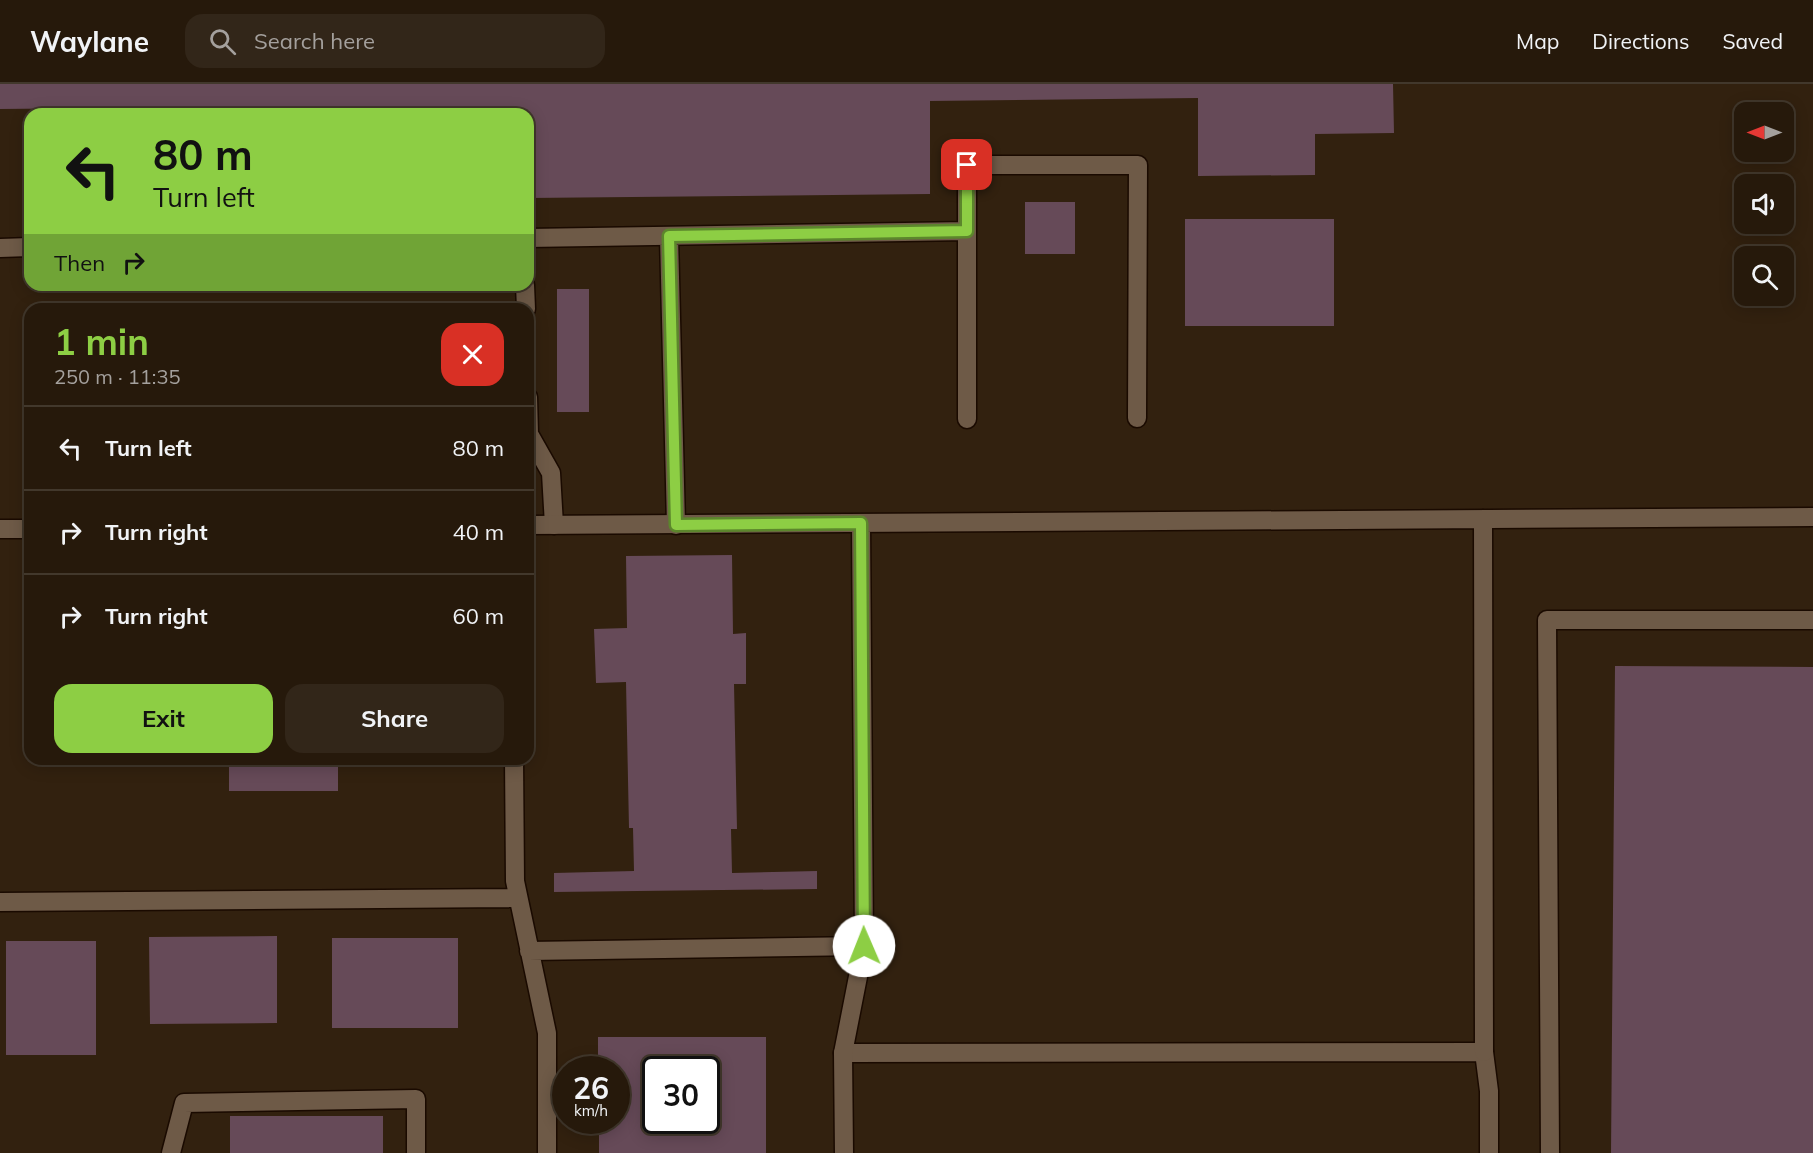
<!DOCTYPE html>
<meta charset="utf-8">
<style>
:root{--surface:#26190b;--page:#322619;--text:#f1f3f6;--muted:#a4a09d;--line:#42382c;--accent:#8dce44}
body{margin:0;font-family:Mulish,sans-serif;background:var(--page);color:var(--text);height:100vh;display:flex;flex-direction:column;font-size:22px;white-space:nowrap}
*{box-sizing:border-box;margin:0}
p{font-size:20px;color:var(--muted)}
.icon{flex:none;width:33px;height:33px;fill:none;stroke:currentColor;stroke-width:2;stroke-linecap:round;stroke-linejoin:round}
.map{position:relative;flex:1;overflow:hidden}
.drawer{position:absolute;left:24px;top:219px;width:510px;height:462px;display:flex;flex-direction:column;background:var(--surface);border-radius:18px;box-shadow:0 3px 15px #0003,0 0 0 2px var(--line)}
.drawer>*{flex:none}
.hud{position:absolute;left:24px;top:24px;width:510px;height:183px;border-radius:18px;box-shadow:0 3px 15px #0003,0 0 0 2px var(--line);background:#8dce44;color:#111;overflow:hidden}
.needle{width:39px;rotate:270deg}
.buttons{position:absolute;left:1734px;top:18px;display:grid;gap:12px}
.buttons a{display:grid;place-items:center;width:60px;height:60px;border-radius:12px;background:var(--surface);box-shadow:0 3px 15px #0003,0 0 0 2px var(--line);font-size:30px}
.speed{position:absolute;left:552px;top:972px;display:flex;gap:12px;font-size:30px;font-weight:700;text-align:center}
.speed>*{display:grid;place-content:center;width:78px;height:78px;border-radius:50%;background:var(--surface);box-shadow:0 3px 15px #0003,0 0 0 2px var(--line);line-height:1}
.speed small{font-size:15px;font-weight:400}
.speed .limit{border:3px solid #111;border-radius:9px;background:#fff;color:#111}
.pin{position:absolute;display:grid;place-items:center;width:51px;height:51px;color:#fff;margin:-26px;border-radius:12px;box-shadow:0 3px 9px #0006}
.me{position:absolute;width:66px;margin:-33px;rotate:359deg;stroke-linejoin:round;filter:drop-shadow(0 0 4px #0008)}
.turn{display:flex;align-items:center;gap:21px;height:126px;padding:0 30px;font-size:27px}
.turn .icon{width:78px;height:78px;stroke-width:2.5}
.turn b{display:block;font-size:42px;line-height:51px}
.then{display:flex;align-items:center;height:57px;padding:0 30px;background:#0003;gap:12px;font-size:22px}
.round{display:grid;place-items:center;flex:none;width:63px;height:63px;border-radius:18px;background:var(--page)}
.head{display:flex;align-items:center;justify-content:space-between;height:102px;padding:0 30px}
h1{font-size:36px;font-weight:700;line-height:45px;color:var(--accent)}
.action{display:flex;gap:12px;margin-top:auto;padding:12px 30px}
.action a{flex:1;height:69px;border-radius:18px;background:var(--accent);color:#111;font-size:24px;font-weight:700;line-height:69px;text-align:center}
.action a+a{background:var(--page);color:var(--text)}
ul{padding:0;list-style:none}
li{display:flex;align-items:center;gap:18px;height:84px;padding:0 30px;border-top:2px solid var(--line)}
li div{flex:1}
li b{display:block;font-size:22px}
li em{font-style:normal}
header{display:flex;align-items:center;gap:36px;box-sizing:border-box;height:84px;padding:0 30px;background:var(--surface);border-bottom:2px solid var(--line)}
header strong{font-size:28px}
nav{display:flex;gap:33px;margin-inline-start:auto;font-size:21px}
.search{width:420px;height:54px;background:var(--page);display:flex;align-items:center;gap:15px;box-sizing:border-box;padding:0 21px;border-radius:18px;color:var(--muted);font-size:22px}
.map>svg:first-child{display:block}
.building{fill:#664a58;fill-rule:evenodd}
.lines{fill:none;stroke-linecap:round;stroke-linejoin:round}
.lane-casing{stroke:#1a0a00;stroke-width:21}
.street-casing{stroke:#1a0a00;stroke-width:21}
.lane{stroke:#6e5a47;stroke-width:18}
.street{stroke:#6e5a47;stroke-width:18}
.route-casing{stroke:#5c862c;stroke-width:15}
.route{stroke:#8dce44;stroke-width:10}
</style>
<header>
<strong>Waylane</strong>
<div class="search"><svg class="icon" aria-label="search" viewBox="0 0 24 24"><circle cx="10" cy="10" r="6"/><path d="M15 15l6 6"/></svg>Search here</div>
<nav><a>Map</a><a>Directions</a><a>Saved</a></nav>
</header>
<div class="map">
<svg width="1813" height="1069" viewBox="0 0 1813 1069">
<rect width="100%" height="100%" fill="#32210f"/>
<path class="building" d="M0,0H1393L1394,49L1315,50V91L1198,92V14L930,17V110L528,114V30H314V22L0,25Z
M1025,118H1075V170H1025Z
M1185,135H1334V242H1185Z
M557,205H589V328H557Z
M732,471L733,550L746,549V600H734L737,745H731L732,789L817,787V805L554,808V789L634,787L633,744H629L626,598L596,599L594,545L627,544L626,472Z
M1615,582L1813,583V1069H1611Z
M229,675H338V707H229Z
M277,852V939L150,940L149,853Z
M332,854H458V944H332Z
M6,857H96V971H6Z
M598,953H766V1069H599V1036H616V986H598ZM656,986H706V1036H656Z
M230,1032H383V1069H230Z"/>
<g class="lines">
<defs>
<path id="lane" d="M669,152L676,441
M528,154L967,147
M0,164L30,163
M525,201L526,225
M528,313L529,350L551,389L554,441
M967,335V81H1138L1137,334
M514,675L515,797L547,949V1069
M0,818L518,814
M529,867L864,862
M843,969L1484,968L1489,1007V1069
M171,1069L184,1019L416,1015V1069
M1550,1069L1547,536H1813"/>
<path id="street" d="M1483,435L1484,968
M528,441L1813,433
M0,445H30
M844,1069L843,969L864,862L861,439"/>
</defs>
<use href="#lane" class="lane-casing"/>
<use href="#street" class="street-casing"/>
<use href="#lane" class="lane"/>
<use href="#street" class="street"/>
</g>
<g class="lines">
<defs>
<path id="route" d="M864,862L861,439L676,441L669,152L967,147V81"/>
</defs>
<use href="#route" class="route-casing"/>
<use href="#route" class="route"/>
</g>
</svg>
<div class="buttons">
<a><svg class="needle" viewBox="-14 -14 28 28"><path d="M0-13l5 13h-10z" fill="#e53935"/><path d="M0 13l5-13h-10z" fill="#a4a09d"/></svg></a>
<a><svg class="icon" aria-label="sound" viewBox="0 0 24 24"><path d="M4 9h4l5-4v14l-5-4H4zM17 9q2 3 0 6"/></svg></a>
<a><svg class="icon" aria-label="search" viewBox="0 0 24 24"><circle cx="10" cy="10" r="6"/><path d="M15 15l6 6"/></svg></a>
</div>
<div class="speed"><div>26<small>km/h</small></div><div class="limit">30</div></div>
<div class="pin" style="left:967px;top:81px;background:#d93025"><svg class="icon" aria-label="arrive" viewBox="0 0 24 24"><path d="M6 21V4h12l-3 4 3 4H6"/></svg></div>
<svg class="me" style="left:864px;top:862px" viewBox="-20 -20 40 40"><circle r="19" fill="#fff"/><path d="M0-13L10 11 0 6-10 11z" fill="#8dce44"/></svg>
<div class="hud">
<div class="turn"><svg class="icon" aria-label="left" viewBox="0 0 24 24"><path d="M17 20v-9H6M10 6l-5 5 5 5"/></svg><div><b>80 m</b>Turn left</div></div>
<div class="then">Then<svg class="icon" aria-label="right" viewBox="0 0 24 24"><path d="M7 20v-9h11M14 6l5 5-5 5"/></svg></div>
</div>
<section class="drawer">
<div class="head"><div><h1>1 min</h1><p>250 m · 11:35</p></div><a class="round" style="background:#d93025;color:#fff"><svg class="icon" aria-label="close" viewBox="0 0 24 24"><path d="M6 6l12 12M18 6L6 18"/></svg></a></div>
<ul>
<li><svg class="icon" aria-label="left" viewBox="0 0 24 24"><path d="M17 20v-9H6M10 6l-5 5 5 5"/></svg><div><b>Turn left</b></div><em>80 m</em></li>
<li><svg class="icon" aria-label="right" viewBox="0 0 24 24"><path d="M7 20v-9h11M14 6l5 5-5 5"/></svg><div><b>Turn right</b></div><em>40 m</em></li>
<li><svg class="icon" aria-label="right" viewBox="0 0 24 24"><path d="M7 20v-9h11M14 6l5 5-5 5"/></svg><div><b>Turn right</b></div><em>60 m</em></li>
</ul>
<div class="action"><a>Exit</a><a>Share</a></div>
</section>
</div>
